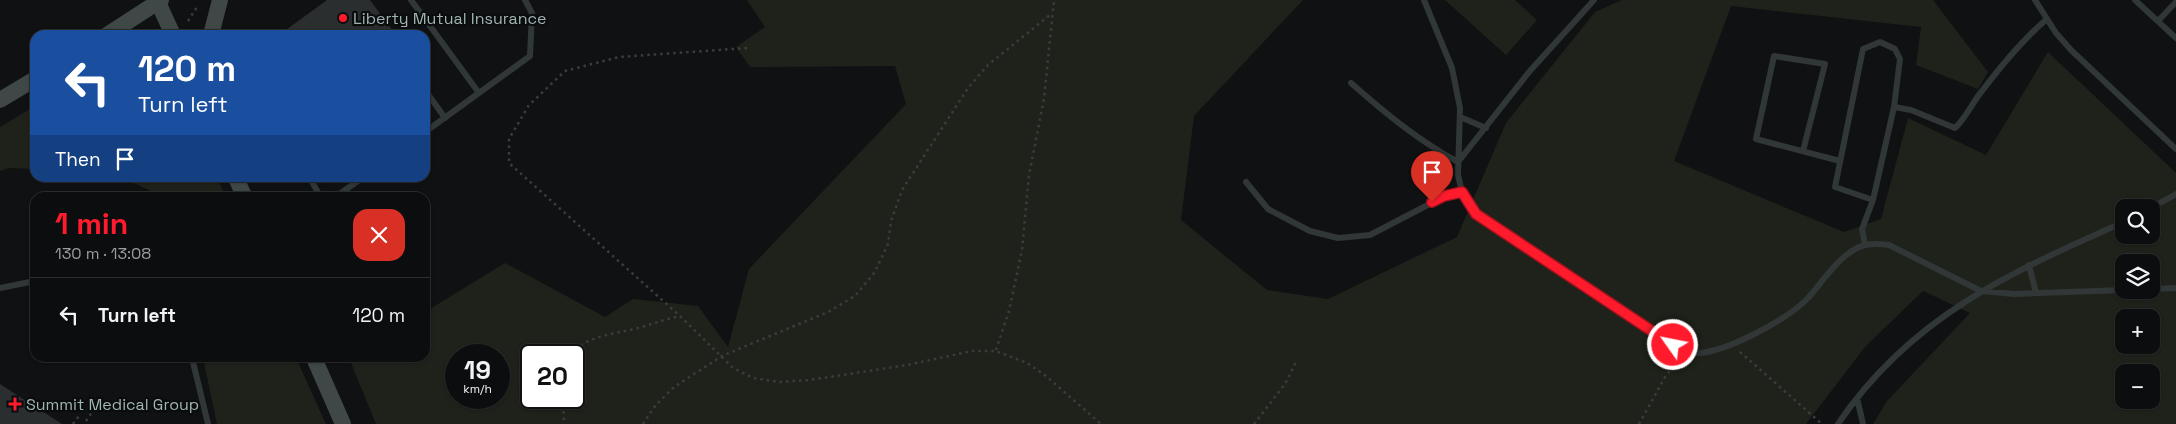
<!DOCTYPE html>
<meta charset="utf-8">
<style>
:root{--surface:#0c0d0e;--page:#1a1b1c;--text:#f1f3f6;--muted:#9a9c9e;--line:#2c2d2e;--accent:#ff1b2c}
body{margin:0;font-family:"Space Grotesk",sans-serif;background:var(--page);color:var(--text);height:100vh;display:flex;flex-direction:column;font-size:19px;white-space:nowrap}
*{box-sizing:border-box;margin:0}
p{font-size:16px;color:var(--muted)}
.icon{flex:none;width:28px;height:28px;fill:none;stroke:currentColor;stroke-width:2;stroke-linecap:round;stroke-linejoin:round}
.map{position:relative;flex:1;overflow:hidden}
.panel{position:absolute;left:30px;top:192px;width:400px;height:170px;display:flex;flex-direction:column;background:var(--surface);border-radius:15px;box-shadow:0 1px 4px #0004,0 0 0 1px var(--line)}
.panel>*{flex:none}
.hud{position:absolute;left:30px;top:30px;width:400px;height:152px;border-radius:15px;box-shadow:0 1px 4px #0004,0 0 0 1px var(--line);background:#1a4fa0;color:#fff;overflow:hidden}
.controls{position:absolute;left:2115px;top:199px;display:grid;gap:10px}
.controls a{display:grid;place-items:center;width:45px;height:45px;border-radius:10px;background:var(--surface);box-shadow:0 1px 4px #0004,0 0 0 1px var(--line);font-size:25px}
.speed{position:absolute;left:445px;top:344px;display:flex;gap:10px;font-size:25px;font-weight:700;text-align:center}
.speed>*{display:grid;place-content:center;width:65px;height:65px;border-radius:50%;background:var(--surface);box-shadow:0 1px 4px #0004,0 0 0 1px var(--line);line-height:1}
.speed small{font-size:12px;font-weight:400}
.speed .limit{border:2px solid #111;border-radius:8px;background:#fff;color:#111}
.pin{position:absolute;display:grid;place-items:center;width:42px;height:42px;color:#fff;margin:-51px -21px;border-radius:50% 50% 50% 0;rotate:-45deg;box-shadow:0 0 5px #0007}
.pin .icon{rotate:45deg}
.me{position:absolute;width:55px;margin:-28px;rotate:303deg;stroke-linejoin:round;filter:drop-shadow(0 0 4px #0008)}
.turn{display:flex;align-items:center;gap:18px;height:105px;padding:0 25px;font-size:22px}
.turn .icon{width:65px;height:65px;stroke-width:2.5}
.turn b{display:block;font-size:35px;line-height:42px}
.then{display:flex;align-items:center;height:48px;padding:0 25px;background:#0003;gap:10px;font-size:19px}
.round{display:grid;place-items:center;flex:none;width:52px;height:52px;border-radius:15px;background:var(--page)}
.overview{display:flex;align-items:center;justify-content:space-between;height:85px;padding:0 25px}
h1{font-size:30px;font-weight:700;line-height:38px;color:var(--accent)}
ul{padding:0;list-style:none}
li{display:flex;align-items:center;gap:15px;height:75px;padding:0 25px;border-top:1px solid var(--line)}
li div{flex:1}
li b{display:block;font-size:19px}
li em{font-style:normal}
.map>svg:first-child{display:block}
.green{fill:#1f221a;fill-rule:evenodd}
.building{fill:#2a2e2e}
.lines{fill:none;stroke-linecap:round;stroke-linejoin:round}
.path{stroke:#373e3e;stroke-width:2.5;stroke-dasharray:2.5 4;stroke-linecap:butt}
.service{stroke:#313637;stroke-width:6}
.secondary{stroke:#3f4747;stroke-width:16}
.route-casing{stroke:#a6121d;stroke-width:12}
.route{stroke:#ff1b2c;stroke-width:9}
.poi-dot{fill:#ff1b2c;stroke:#0b0c0d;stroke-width:2}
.labels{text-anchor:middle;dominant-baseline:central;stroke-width:4.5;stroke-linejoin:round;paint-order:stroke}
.poi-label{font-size:16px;fill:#a0b4b3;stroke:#0b0c0d;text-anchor:start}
</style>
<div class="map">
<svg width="2176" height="424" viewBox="0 0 2176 424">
<rect width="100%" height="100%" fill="#101112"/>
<path class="green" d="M747,0H1303L1194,116L1181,220L1267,290L1328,299L1457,237L1506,123L1595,12L1622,0H1933L1988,72L1978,89L1916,65L1921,27L1731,6L1674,161L1844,232L1881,219L1908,118L1986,155L2048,52L2176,173V424H1873L1887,401L1970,313L1923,291L1865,347L1806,424H376L349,358H425V312L505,263L605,317L633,299L698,306L728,347L749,269L906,104L895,66L750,67L736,47L765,27ZM2124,208H2151V235H2124ZM2124,262H2151V290H2124ZM2124,318H2151V345H2124ZM456,355H499V398H456ZM531,355H574V398H531ZM2124,372H2151V400H2124Z
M1445,0H1515L1537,20L1506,55Z
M35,106V169L9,168L0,171V127Z
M107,178H217L226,197H164L136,184Z
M203,358H296L326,424H217Z"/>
<path class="building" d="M327,0H370L396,35H279Z
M0,384L62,424H0Z"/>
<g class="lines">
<path class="path" d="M188,21L197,7
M747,48L619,57L565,71L529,105L509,139V163L680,316L733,368L753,378L779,382L810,380L907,365L972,351H996L1027,363L1046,376L1101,424
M996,350L1009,311L1022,250L1029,175L1044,99L1054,0
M1740,352L1822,424
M572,355C582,335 623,333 642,327C655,323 666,319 680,316
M563,398L564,424
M86,421L97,405
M73,424L79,416
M643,424L655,406L674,387L722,356L828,312L855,296L875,272L888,244L891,221L902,190L968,88L988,65L1051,14
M1254,424L1285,384L1297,360
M1639,424L1665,377L1679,360"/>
<path class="service" d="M411,0L479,93
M1424,0L1452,68L1460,108L1458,175L1462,192L1476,214L1673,345C1680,349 1687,352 1695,353C1724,354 1788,319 1808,298C1821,284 1833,264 1849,253C1862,243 1874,243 1889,245L1981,291L2014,294L2124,290
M2035,0L2056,33L2071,50L2176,149
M2135,0L2176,38
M2158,21L2176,2
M1880,42L1895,49L1900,59L1894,107L1873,200L1835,187L1863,49Z
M1351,83C1385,113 1419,141 1458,162L1529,72L1594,0
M425,90L445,118
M1894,107L1911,110L1955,128C1966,118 1972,103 1982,91C2001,66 2023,39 2047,19
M1460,117L1486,128
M425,132L530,56L532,13L525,0
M1803,151L1825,64L1774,56L1756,139L1840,161
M310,178L321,198
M1246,182L1268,209L1310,231L1338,238L1370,235L1445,196L1462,192
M334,198L362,178
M2151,208L2176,194
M1865,245L1862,229L1873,200
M2029,265L2036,293
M0,288L35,281
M2151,289L2176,288
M192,358L208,424
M1857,398L1863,424
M1838,424C1910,317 2011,272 2124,222"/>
<path class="secondary" d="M157,0L173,35
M107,35L161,0
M211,35L220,0
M0,100L35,79
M236,178L245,198
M314,358L343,424"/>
</g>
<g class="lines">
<defs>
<path id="route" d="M1432,202L1444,196L1462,192L1476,214L1673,345"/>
</defs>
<use href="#route" class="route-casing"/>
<use href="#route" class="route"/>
</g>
<g class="poi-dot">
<circle cx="343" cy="18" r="5"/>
<path d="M12.5 396.5h5v5h5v5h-5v5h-5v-5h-5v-5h5z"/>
</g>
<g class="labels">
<g class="poi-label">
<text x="353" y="18">Liberty Mutual Insurance</text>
<text x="26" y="404">Summit Medical Group</text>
</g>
</g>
</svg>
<div class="controls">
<a><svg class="icon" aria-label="search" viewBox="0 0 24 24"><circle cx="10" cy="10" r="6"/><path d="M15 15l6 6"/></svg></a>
<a><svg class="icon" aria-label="layers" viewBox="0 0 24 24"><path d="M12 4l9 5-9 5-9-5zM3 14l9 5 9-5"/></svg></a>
<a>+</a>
<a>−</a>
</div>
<div class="speed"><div>19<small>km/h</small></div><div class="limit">20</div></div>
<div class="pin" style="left:1432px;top:202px;background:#d93025"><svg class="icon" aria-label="arrive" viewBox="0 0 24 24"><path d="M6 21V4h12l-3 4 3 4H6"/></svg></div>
<svg class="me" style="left:1673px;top:345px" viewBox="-20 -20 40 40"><circle r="17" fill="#ff1b2c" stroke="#fff" stroke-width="3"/><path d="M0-11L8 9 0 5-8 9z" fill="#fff"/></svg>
<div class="hud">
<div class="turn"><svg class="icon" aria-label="left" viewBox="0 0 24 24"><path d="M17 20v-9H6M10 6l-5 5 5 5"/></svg><div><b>120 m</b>Turn left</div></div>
<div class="then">Then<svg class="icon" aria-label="arrive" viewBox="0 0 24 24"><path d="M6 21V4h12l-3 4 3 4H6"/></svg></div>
</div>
<section class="panel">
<div class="overview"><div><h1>1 min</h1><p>130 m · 13:08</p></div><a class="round" style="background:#d93025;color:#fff"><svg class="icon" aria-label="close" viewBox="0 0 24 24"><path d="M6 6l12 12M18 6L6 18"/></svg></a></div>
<ul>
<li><svg class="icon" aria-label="left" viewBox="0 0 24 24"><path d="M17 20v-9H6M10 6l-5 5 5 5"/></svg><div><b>Turn left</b></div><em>120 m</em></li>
</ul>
</section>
</div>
